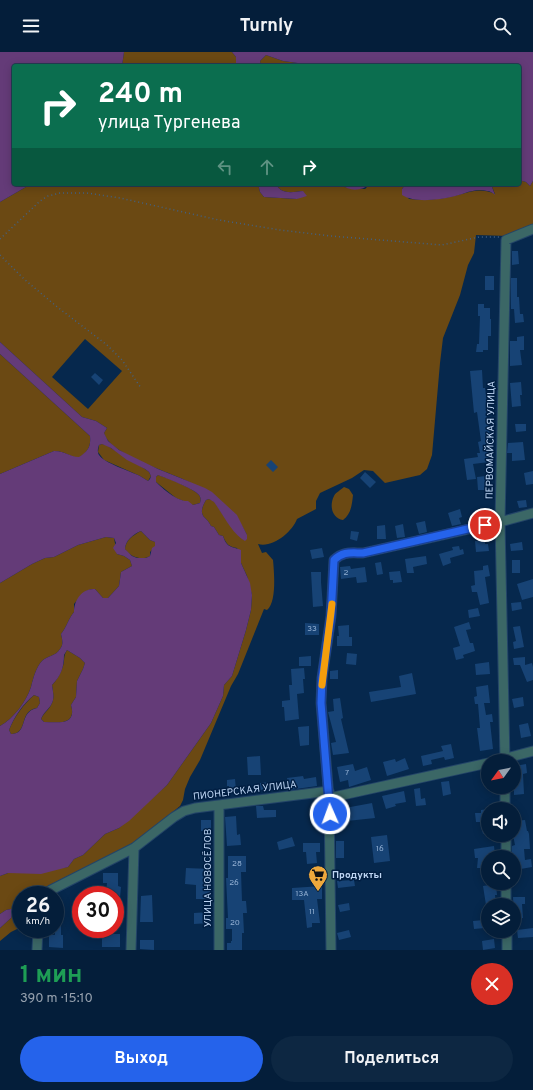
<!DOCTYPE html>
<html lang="ru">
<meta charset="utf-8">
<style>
:root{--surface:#041e3a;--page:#0d2742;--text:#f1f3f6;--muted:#97a2af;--line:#253c54;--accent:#2563eb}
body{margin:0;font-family:Overpass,sans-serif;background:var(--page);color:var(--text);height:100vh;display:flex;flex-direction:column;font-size:15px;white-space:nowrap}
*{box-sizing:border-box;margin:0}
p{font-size:13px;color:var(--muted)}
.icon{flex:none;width:22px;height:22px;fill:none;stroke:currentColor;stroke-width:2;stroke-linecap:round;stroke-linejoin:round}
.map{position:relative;height:898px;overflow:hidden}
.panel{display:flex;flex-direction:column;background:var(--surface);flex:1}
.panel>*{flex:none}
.top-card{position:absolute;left:12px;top:12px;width:509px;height:122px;border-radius:4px;box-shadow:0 2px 10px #0003,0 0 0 1px var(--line);background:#0b6e4f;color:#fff;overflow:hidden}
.needle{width:26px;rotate:237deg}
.fabs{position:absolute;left:481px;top:702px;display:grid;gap:8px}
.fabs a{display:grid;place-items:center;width:40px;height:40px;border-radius:50%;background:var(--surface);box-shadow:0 2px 10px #0003,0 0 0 1px var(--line);font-size:20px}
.speed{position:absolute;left:12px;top:834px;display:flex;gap:8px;font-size:20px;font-weight:700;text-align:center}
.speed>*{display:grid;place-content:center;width:52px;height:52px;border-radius:50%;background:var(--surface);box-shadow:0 2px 10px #0003,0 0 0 1px var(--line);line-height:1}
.speed small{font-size:10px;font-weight:400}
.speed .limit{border:6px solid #d22;background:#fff;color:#111}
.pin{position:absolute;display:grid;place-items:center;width:34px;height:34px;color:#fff;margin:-17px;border:2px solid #fff;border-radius:50%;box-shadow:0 1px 4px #0007}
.me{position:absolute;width:44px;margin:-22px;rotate:358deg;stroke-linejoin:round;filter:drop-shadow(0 0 3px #0008)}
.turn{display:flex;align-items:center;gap:14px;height:84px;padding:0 20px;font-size:18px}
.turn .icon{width:52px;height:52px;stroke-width:2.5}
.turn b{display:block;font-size:28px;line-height:34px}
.lanes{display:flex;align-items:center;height:38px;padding:0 20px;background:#0003;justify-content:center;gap:20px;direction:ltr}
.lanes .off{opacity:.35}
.round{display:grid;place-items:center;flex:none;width:42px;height:42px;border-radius:21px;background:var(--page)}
.overview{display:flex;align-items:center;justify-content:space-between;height:68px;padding:0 20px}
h1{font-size:24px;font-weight:700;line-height:30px;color:#1e9e55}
.action{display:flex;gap:8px;margin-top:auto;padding:8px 20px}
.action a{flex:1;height:46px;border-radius:24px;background:var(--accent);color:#fff;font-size:16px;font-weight:700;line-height:46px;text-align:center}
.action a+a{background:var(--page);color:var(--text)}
header{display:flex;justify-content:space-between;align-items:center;height:52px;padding:0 20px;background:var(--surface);font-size:18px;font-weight:700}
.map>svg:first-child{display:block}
.green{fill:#6b4913;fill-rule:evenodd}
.water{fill:#643b78;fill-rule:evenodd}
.building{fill:#174375}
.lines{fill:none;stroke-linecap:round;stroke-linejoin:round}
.minor-casing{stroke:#234468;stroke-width:11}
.path{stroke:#426183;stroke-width:1.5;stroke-dasharray:1 3;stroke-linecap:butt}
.minor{stroke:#3b6766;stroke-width:9}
.route-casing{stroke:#184099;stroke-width:10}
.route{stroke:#2563eb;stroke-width:7}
.slow{stroke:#f59e0b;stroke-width:7}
.labels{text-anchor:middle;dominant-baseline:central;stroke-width:3;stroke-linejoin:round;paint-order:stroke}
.number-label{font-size:8px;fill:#94b1d4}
.street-label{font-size:10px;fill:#bed6f4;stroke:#001e42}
.poi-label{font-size:10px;font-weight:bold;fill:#bed6f4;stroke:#001e42;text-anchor:start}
</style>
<header><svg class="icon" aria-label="menu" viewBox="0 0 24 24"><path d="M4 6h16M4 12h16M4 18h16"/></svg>Turnly<svg class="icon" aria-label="search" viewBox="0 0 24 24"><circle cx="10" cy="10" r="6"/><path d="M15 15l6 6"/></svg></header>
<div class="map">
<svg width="533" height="898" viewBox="0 0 533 898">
<rect width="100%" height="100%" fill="#06284d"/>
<path class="green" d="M124,0H232L236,5V14H122Z
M266,3L283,9L305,12L310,14H261L260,9Z
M519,128L526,130L530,134L533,129V173L508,184L476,183L474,201L468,213L460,243L443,286L440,311L432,403L427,417L420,423L385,431L373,419L364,418L352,426L320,441L316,449V457L297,467C292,480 273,496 258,492L262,501L266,500L273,508C274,519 277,550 267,558L264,557L238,622L231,634L200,708L190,725L185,737L183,748L180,754L137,789L128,794L42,837L38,843H21V875L11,880L0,889V876L11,866V857L6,858L0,862V824L8,821H22L68,815L74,807L83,803L105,782L119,776L167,733L211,671L223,644L224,633L232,624L246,578L251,558L252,543L247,524L241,511V506L237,496C229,495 226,492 223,484L219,483L214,475L211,474C209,470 208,469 205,466C199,461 203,453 206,448L209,447L214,449L222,461L247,483L242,474C231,465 221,455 210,446C205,441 199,435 193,432C174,421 109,403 104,381L107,376L96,369L82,365L0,290V150L31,132H222L228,133L258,132L260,140L264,145L297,147L303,139C293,140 281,143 276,132H341L344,135L365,137L370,132H406L402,137L409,147C422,148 436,148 449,145C467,142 477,134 495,142L492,135L497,132H519ZM85,287L122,319L88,357L52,325Z
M0,302L90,384C91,395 88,399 79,406C69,405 66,399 54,399L0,422Z
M102,392L106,393L145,417L149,420L151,424L148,429L140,424L104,408L98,400L99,393Z
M158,423C166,425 192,436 198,442C201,445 201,447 200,451L193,453L176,446L156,430V425Z
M344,435L349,437L353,443C352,453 351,462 343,468C332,466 329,454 334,444C336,440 341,438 344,435Z
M141,479L150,488L155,490L156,494L150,500V504C142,509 130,505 125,497C125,489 133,483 141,479Z
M106,485L114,486L117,502L124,504L130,508L132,514L121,520L119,534L108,546H103L95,537C85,536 80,545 74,552V560C68,567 67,575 61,582C62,587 64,592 60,597C56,604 47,604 42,609C36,615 33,627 31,635C26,650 14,666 0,674V531L32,512L45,506L54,505L78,493Z
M67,598L80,606L85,611L83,617L77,629L76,645L71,653C77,673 58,671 44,670L41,667C45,659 48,659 51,653C55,647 53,640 52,633C57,628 61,621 63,614C65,608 63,604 67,598Z
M34,643L39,645L40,651L37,656C18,659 29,682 11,682L9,678C14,665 24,652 34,643Z"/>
<path class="water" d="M0,0H124L122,14H14V132H31L0,150Z
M232,0H533V129L530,134L526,130L519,128V14H310L305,12L283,9L266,3L260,9L261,14H236V5Z
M258,132H276C281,143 293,140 303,139L307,144L297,147L264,145L260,140Z
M341,132H370C362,139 349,140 341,132Z
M406,132H497L492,135L495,143C493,141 490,139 487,139C475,135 462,143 451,145C436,148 415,151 402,143V137Z
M0,290L82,365L96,369L107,376L104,381L108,389L119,398L158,417L205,436L212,440L237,463L247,483V487L245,489C233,483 222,461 214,450L209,447L206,448C203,453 199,461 205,466C208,469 209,470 211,474L214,475L219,483L223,484C227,496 231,494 241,498V511L250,531L252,543L251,558L246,578L232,624L224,633L223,644L211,671L167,733L129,769L119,776L105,782L83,803L74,807L68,815L41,822L8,821L0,824V674C14,666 26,650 31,635C33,627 36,615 42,609C47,604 56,604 60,597C64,592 62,587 61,582C67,575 68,567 74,560C74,548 82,536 95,537L103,546H108L119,534L121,520L132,514L130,508L124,504L117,502L113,496L116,491L114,486L106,485L78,493L54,505L45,506L32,512L0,531V422L54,399C66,399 69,405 79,405C88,399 91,395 90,384L0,302ZM102,392L111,396L127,408L145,417L149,420L151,424L150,427L148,429L140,424C130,419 104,411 99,403C97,399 98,396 99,393ZM158,423C166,426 192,436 198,442C201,445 201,447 200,451L193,453L188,449C178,450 163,437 156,430V425ZM141,479L150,488L155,490V494L152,496L150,504L146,506H137L132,504L125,497C125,489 133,482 141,479ZM67,598L80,606L85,611L83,617L77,629L76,645L71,653C77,674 58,670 44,670L41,667C44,660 48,658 51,653C55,647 53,640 52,633C61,624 64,615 64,603ZM34,643L39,645L40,651L37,656C18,660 29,682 11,682L9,678C14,665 23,652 34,643Z
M11,857L13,860L11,866L0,876V862L6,858Z"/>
<path class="building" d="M512,199H518L519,212L512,213Z
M485,224H494V238H485Z
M511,226H517V245H519L520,262H523L524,270L515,271L514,257H511Z
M478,252H484V256H490V267H491V284H488V298H483V300H476L477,292H479L480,264H478Z
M524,284V298H520L522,313L510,314V289H517V285Z
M482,318L483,336H485L488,358H486L490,383L488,384L489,396H487L489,410L473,412L476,427L467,428L464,407L478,405L477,401H480L478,390L481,389L477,360L474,361L470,319Z
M95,321L103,328L99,333L91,325Z
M521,330L522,343H520L521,354L512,355L510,331Z
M515,372H526V379L516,380Z
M523,390L525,408L512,409V401H507L508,391Z
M271,408L278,415L273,420L266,413Z
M533,419V432L526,433L524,421Z
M365,420L376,430L370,436L360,426Z
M486,424L487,438H478L477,425Z
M526,448L527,455L519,456L517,449Z
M460,457L462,465L459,466L461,472L452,474L448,461Z
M487,458L488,465L477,467L476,460Z
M425,469L427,480L419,482L416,471Z
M403,472L405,485L397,486L395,474Z
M385,473L386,487H377V474Z
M351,479L359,480L357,489L350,487Z
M475,489H485V492H488L489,499L476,500Z
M522,490L523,498L511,499L510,492Z
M459,494L460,498L463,497L464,502L450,506L451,511L443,514L439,502L453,498L452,495Z
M322,496L324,505L312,507L310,498Z
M426,504L427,512L413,515L414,521H407L405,507Z
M512,508H520V521H512Z
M381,510L383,522L377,523L375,511Z
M488,513L490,524L485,525L489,551L480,553L477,540H472L471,534L475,533L474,519L483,518V514Z
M350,514L351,517L365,515L367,530L357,531L356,525L341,527L340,515Z
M400,519L402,530L393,531V528H390L389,520Z
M311,520H321V530L323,554L313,555Z
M533,527V545L522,548L517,532Z
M521,550L522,557L512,559L511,551Z
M478,556L480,564L469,566L468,558Z
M469,570L471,577L466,578L470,591H473L475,599L463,603L464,606L456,608L453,596L460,594L454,575Z
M305,571L319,572V583H305Z
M349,573V585H352V594H337V584H339L338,574Z
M520,574L524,595L514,597L513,590L516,589L513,575Z
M347,601L357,602L356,613L346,612Z
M311,604V614H299V605Z
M525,605V613L532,611L533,615V628L527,630L520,613H514L513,606Z
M489,610L490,622L476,623L475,612Z
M304,616L305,627H303L304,641L297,642L299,667L285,669L284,655H282V649L290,648L289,633H292L291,617Z
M338,618V627H330V619Z
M412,621L416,642L371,650L369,640L401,635L399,624Z
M488,633L490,651H484L486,663L492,662L493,670H490L493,697L480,699L477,676H480L478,652H475L474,645L477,644L476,635Z
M523,645L524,654L514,656L512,647Z
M340,646L343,666L341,667L349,701L333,703L331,691L336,690L328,660L334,659L333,647Z
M528,671L531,684L521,686L519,673Z
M309,674V693L300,694L298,675Z
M451,692L454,706L445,708L444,705L431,708L432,712L423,714L421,704L443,699L441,694Z
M260,704L261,723H248L247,705Z
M405,706L409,717L387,724L383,710L395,707L396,710Z
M353,712L355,719L367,715L371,728L349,735L348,728L340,730L337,715Z
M526,712L527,721L523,722L524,742L514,743V731H518L515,714Z
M303,724L304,727L316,725L317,734L289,738L287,726Z
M235,727L236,738H230L229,734H227V728Z
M449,729L451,742L443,744L441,730Z
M271,730V737L260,738V731Z
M420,736L421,747L425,746L426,753L416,754L414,737Z
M404,739L406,750L395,752L396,754L386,757L382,744Z
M372,751L375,766L347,769L345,756Z
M256,754H263L264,758H276V765L257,766Z
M488,757V780L483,782L480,770H476L475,761H481V758Z
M236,764L237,783L240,782L241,793L227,794L225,765Z
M201,768H211V779H201Z
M525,768L527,779H528L529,782L530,797H524L525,808L531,807L532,815L515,818L514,803H512V794L515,793L513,783L515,782L514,769Z
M387,783L390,809L374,811L371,785Z
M292,785L295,794L279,798L277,790Z
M336,789H344V806H336Z
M303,791H320V800H316L317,811L307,812L306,800H303Z
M494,794L495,803L488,804V816H477L478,806H475L474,797Z
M228,804H246V820H241L242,849H246L247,861H243L244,881H242V898H227V891H231V889H232V877H226V866H228L226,826H228Z
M186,816L210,817V844H207L205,847H196V833L185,832Z
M103,821H118V834L121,835L120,846L115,845V843H106L107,831H103Z
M354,828L355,834L338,836L337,829Z
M496,832L497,843H495L496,852L486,853L483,834Z
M322,834V847H317L320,871H312V875L307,876L304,848H292V836Z
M152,843L153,870H140L141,844Z
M513,845H525V852H522L523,866L514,867Z
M349,851L350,858L340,860L338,853Z
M55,854H61V883H63V896L49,895V883H55Z
M209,860V871L194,872V861Z
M484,868L485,876L474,877L473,869Z
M533,876V885L518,886L517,878Z
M349,878L351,885L339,888L337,881Z
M102,882H120V895H102Z
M494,887L495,896L483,898L482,889Z
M140,888H154V898L140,897Z"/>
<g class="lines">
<defs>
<path id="minor" d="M495,709L533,699
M505,709L500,470L506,188L533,177
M505,735V757
M329,746L488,711
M219,753V898
M506,783V805
M506,831V853
M44,843L51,838L134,796L174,765L184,759L195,756L329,739
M507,879V898
M37,898L38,877
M131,898L134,796
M331,898L329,746L321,651L322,626L331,564L334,508C343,499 351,501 363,501L500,470L533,461"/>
</defs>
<use href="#minor" class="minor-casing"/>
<path class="path" d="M0,187L40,149L48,144L60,141H87L120,146L219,168L280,178L331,184L442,193L479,185H499
M0,203L24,227L56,254L107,293L122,308L141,336"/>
<use href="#minor" class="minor"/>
</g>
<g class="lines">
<defs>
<path id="route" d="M330,762L321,651L322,626L331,564L334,508C343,499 351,501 363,501L485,473"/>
</defs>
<use href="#route" class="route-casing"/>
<use href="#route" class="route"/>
<path class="slow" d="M322,633L332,552"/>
</g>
<defs>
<symbol id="supermarket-pin" viewBox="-11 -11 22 30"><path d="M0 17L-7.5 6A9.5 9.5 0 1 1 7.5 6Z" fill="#eea83c" stroke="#001e42"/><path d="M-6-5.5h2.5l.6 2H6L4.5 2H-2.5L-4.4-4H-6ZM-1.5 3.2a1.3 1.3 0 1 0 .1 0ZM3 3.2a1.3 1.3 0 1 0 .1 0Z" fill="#111"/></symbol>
</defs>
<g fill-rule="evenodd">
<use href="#supermarket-pin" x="307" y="812" width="22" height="30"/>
</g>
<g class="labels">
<g class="number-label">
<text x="346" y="521">2</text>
<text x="312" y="577">33</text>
<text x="347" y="721">7</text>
<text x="380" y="797">16</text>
<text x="237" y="812">28</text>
<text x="234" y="831">26</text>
<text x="302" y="842">13А</text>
<text x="312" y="860">11</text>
<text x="235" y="871">20</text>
</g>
<g class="street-label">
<text transform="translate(491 388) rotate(-89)">ПЕРВОМАЙСКАЯ УЛИЦА</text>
<text transform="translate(245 739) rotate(-7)">ПИОНЕРСКАЯ УЛИЦА</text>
<text transform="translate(208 826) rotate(-90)">УЛИЦА НОВОСЁЛОВ</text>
</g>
<g class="poi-label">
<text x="332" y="823">Продукты</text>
</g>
</g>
</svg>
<div class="fabs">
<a><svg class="needle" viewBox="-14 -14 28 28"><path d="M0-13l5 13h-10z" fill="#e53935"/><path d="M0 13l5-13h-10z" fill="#97a2af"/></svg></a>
<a><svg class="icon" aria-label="sound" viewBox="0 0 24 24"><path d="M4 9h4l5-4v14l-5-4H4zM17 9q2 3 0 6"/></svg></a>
<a><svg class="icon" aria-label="search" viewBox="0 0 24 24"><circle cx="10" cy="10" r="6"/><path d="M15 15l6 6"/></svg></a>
<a><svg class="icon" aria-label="layers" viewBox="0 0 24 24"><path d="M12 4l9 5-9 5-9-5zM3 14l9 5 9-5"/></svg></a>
</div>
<div class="speed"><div>26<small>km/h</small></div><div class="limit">30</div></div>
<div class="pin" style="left:485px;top:473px;background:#d93025"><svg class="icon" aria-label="arrive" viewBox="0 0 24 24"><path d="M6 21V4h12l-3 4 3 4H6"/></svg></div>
<svg class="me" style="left:330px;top:762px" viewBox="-20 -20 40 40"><circle r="17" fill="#2563eb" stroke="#fff" stroke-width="3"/><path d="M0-11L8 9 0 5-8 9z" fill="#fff"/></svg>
<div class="top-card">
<div class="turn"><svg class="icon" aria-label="right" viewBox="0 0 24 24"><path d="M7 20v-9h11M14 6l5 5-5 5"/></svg><div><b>240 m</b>улица Тургенева</div></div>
<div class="lanes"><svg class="icon off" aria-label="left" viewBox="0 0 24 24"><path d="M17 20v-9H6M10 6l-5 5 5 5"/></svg><svg class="icon off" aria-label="ahead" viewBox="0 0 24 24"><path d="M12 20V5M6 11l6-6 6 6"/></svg><svg class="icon" aria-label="right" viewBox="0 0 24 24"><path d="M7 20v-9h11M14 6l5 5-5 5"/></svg></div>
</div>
</div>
<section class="panel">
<div class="overview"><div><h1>1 мин</h1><p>390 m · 15:10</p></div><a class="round" style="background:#d93025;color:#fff"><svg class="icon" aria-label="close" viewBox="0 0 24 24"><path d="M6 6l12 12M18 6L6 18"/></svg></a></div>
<div class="action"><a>Выход</a><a>Поделиться</a></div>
</section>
